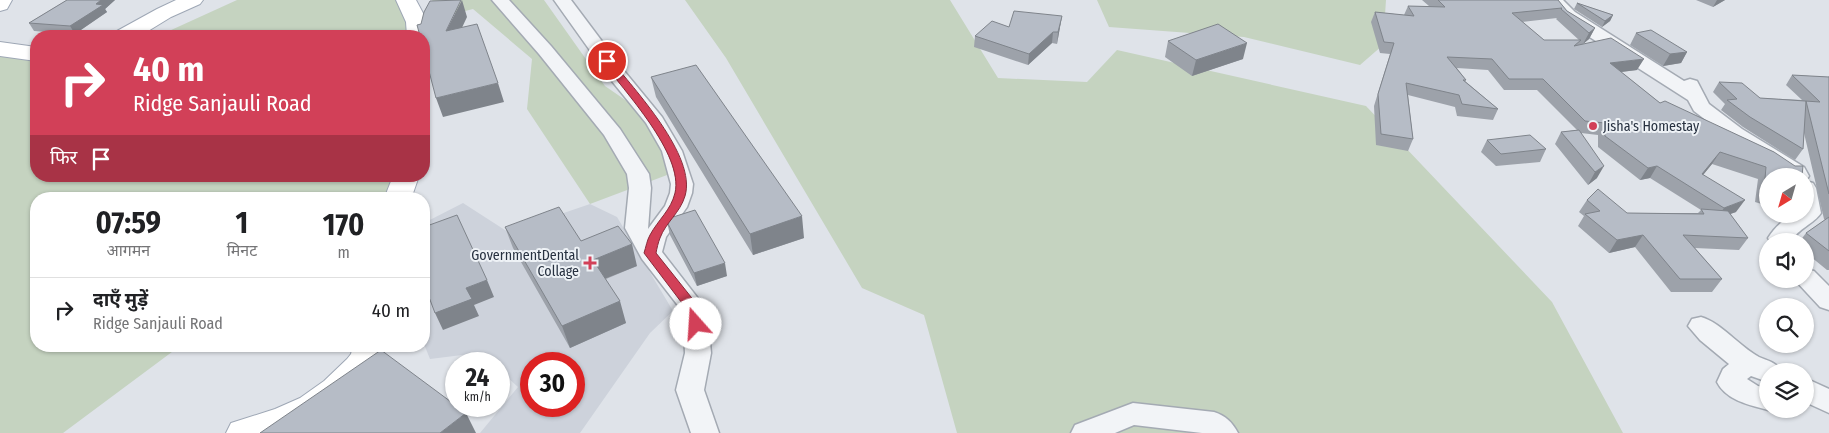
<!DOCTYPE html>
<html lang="hi">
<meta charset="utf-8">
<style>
:root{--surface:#fff;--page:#f2f2f2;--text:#202124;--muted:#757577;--line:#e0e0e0}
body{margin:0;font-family:"Fira Sans Condensed","Noto Sans Devanagari",sans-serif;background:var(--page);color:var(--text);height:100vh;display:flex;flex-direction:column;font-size:19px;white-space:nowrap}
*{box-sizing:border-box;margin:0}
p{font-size:16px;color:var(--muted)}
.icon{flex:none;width:28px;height:28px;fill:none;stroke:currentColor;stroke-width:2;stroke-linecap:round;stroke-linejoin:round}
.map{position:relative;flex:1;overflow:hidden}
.details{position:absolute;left:30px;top:192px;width:400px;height:160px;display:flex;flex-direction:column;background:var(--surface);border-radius:20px;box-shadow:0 1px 4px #0004}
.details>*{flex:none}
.hud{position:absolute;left:30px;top:30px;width:400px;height:152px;border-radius:20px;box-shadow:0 1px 4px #0004;background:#d24058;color:#fff;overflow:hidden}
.needle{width:32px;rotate:217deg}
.buttons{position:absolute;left:1759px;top:168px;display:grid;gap:10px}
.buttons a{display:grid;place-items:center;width:55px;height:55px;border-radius:50%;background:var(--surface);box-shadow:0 1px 4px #0004;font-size:25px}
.speed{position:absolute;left:445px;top:352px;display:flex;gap:10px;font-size:25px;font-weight:700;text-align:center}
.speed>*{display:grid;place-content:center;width:65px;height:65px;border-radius:50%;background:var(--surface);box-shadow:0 1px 4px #0004;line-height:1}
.speed small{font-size:12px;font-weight:400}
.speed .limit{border:8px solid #d22;background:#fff;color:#111}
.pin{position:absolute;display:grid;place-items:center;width:42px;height:42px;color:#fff;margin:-21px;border:2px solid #fff;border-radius:50%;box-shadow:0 1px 5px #0007}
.me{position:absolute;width:55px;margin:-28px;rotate:341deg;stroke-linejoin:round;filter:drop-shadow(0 0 4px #0008)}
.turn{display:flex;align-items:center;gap:18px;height:105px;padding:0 20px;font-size:22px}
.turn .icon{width:65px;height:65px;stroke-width:2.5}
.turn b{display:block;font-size:35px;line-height:42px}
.then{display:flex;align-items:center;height:48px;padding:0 20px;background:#0003;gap:10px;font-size:19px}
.eta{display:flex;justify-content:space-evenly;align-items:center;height:85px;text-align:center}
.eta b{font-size:30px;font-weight:700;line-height:35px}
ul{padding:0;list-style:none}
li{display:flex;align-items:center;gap:15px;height:65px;padding:0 20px;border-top:1px solid var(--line)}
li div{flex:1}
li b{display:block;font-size:19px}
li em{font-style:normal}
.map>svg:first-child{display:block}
.built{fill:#cdd2db;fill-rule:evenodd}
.green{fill:#c5d3c0}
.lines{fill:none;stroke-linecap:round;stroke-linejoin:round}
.minor-casing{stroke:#a4aab3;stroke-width:3}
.major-casing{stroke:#9ea7b5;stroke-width:2}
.minor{fill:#f2f4f7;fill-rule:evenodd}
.major{fill:#fff;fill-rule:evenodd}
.wall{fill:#9da2aa;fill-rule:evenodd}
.shaded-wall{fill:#7f848b}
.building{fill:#b6bcc6;stroke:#7f848b}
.route{fill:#d24058;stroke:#882a39}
.poi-dot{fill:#d24058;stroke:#eef2f6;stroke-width:2}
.labels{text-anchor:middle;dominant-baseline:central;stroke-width:4;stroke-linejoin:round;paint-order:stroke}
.poi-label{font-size:14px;fill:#273140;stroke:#eef2f6;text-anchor:start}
</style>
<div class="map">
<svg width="1829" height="433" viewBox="0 0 1829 433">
<rect width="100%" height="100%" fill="#dfe3e9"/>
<path class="built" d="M463,203L508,232L590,204L617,217L673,311L650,333L580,433H480L518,387L499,370V364H491L478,353L430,359L424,344V223ZM531,364H574V406H531Z"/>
<path class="green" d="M237,0H397L418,22L412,36H158Z
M432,0H544L605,86L660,124L675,172L590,204L527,109L532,59L473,9L446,16Z
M685,0H950L998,78L1087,82L1117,50L1366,106L1552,302L1623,433H957L924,315L862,288L726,58Z
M1097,0H1386L1383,45L1360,65L1244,37L1109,27Z
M0,54L36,60V176H399L400,185L382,199H36V346H180L63,433H0Z"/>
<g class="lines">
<defs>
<path id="minor" d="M492,0H509L551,46L620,129L649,174L651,188L648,229L665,206L670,193L671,184L662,151L646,123L611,80L554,0H571L625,72L662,117L682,151L693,184L692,193L687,207L666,237L662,252L707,310L711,353L704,390L719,433H691L676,390L685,353L683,312L642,259L625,228L629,188L627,174L604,135L539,54Z
M1546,0H1563L1575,12L1684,81L1690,79L1697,81L1709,104L1742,129L1804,167L1809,176L1806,181L1805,176H1787L1728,137L1694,111L1688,100L1563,20Z
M1805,181L1813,183L1816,188L1821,213C1814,224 1797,229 1792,241H1770L1768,238C1777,224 1789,214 1805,214Z
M1805,269L1814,271L1829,286V310L1820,307L1794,279H1805Z
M1701,317C1720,322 1739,346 1759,357C1768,361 1776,362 1781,371H1768V382L1751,376L1747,379L1758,386L1768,388V409H1771L1768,410C1749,405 1726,400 1717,382L1723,369L1729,364L1700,340L1688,326L1692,319Z
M1805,378L1829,389V413L1805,402Z
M1133,403L1214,412C1226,416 1232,422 1238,433H1202L1134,425L1115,433H1071L1075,425Z"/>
<path id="major" d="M0,0H12L7,9L0,11Z
M176,0H203L200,4L171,17L140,36H114L117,31L157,9Z
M396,0H416C422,12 434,28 426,41H424V36H407L406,22Z
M0,42L36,47V61L0,56Z
M393,176H419L411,199H384Z
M353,346H385C380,380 320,427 288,433C269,433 245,433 226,433L231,423L275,409L300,398L324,381L347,359L351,354Z"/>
</defs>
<use href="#minor" class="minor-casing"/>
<use href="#major" class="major-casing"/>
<use href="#minor" class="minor"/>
<use href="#major" class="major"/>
</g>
<path class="wall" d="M67,0H115L105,9L107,12L75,34L34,31L29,23Z
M1422,0H1558L1567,11L1595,28L1589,39L1583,44L1637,70L1621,72L1660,103L1774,152L1768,176V206L1755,202L1758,179L1712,164L1703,175L1736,212L1730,214L1748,238L1739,250L1695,248L1722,279L1712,292H1671L1635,247L1609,253L1578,226L1584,216L1579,212L1587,200L1627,213H1698L1701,210L1650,178L1640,180L1598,147V135L1581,133L1597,178L1588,185L1555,144L1561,132L1577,130L1537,90H1504L1488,70L1457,68L1466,80L1465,81L1498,109L1493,120L1457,116L1455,107L1408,95L1413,139L1408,151L1376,145L1374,106L1390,54L1380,53L1371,22L1375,12L1404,15L1408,6H1429ZM1557,18L1556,19L1579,40H1544L1522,22Z
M1696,0H1725L1713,7Z
M1577,3L1613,15L1610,21L1602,27L1574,9Z
M1062,16L1060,27L1057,44L1052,43L1028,65L974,47L975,36Z
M1636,33L1687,52L1681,63L1663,66L1630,45Z
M1168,41L1243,59L1192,76L1165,57Z
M1792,75L1828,77L1829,76V270H1827L1805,252V241H1800L1806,233L1825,220L1824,219L1804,133L1803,149L1795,160L1743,127L1721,110L1725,104L1713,92L1719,82L1760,98L1802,100L1786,85Z
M651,77L804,238L753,255L656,97Z
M1487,140L1546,149L1540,162L1496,166L1481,152Z
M667,222L727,276L697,286L670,235Z
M505,227L581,241L637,266L606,279L626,323L570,348L513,248Z"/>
<path class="shaded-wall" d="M101,0H115L105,9L107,12L75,34L70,26Z
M462,0L467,17L452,49L446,31Z
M1717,0H1725L1713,7Z
M1613,15L1610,21L1602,27L1605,21Z
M1062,16L1060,27L1057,44L1058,32Z
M1595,28L1589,39L1583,44L1589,33Z
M1053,32L1052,43L1028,65L1029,54Z
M1247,43L1243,59L1192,76L1196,60Z
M1687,52L1681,63L1663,66L1670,54Z
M1644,59L1637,70L1604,74L1610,63Z
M498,83L504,102L443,117L436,98Z
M1720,152L1712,164L1694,186L1702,174Z
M1604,166L1597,178L1588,185L1595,172Z
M1657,166L1650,178L1640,180L1648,168Z
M1745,200L1736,212L1716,219L1724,208Z
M1812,200L1805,210V202Z
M802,216L804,238L753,255L750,234Z
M1643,235L1635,247L1609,253L1617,240Z
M632,244L637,266L599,281L593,260Z
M725,263L727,276L697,286L694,273Z
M487,280L494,297L474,305L479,316L443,330L435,313L466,288Z
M620,301L626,323L570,348L562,326Z
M466,413L476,433H440Z"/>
<path class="building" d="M67,0H101L96,4L103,5L70,26L29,23Z
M461,0L446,31L477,24L498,83L436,98L424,52V36H420L417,25L421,24L424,12L430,1Z
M1438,0H1558L1567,11L1595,28L1589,33L1561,9L1562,8L1512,13L1544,40H1581L1574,46L1611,38L1644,59L1610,63L1660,103L1665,101L1774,152L1795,166H1803L1802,176H1768V191L1764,190L1766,167L1720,152L1702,174L1745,200L1724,208L1657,166L1648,168L1605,136V123L1585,121L1543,79H1509L1492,59L1447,57L1466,80H1463L1498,109L1462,104L1459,95L1406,83L1413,139L1381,134L1378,94L1394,43L1384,42L1375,12L1414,16L1408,6L1445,7Z
M1577,3L1613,15L1605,21Z
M1014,11L1062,16L1058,32H1053L1029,54L975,36L992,21L1009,27Z
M1218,24L1247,43L1196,60L1168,41Z
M1651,30L1687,52L1670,54L1636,33Z
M696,65L802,216L750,234L651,77Z
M1792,75L1829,77V194L1806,101L1803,149L1750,117L1727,100L1737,99L1719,82L1742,83L1760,98L1820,102Z
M1579,130L1604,166L1595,172L1561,132Z
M1530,135L1546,149L1501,154L1487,140Z
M1598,189L1627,213L1704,214L1701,209L1728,211L1748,238L1683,235L1722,279H1680L1643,235L1617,240L1585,214L1600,211L1587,200Z
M1805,192L1812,198V200L1805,202Z
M559,207L581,241L618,226L632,244L593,260L620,301L562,326L505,227Z
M695,210L725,263L694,273L667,222L670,218Z
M457,215L487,280L466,288L472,299L435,313L424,284V227Z
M1829,217V251L1806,233Z
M381,350L466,413L440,433H260Z"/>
<path class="route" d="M607,58L610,59C634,89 697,156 685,196C680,213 666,222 660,238C658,243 657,248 656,253L699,307L702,324L700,327H691L688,311L644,253C646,247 647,240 650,235C658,220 671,210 675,193C684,154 624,91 602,61Z"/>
<g class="poi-dot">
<circle cx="1593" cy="126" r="5"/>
<path d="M587.5 255.5h5v5h5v5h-5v5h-5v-5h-5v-5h5z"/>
</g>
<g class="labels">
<g class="poi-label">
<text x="1603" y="126">Jisha's Homestay</text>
<text x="579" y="255" text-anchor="end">GovernmentDental<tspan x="579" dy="16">Collage</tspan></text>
</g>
</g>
</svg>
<div class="buttons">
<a><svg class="needle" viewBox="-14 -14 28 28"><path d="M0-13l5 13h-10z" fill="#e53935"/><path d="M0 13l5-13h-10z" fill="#757577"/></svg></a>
<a><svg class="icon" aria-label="sound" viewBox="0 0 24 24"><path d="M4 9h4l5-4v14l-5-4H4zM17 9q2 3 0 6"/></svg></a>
<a><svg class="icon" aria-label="search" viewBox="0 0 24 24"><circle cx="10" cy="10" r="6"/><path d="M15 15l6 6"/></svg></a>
<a><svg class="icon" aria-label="layers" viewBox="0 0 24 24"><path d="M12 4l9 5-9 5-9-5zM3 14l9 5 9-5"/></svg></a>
</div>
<div class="speed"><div>24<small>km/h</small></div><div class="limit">30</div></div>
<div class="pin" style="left:607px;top:61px;background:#d93025"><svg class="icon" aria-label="arrive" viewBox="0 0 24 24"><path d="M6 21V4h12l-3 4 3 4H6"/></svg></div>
<svg class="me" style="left:696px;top:324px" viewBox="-20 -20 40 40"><circle r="19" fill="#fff"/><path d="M0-13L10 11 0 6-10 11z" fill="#d24058"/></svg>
<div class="hud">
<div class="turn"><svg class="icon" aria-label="right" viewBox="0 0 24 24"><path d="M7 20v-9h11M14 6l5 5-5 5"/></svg><div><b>40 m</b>Ridge Sanjauli Road</div></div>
<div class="then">फिर<svg class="icon" aria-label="arrive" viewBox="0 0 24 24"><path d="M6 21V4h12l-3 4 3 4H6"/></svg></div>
</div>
<section class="details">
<div class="eta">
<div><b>07:59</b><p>आगमन</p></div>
<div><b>1</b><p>मिनट</p></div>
<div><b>170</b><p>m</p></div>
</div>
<ul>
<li><svg class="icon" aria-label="right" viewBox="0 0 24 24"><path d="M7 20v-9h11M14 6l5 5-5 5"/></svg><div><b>दाएँ मुड़ें</b><p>Ridge Sanjauli Road</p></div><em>40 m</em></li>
</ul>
</section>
</div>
